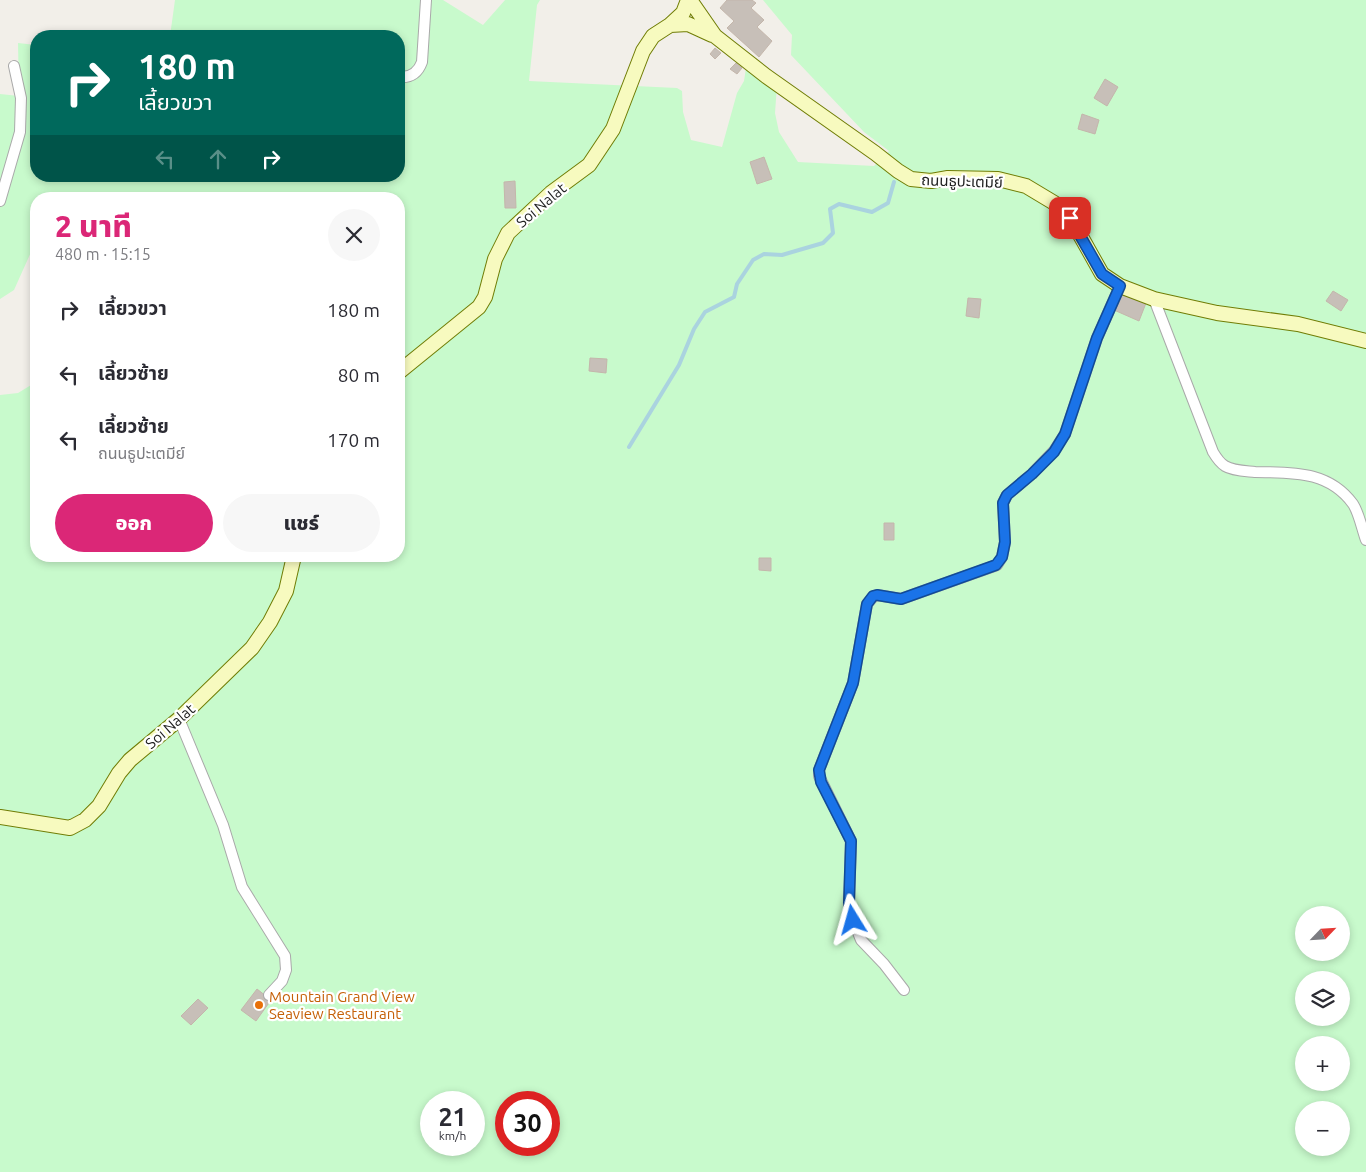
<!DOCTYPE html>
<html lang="th">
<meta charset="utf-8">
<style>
:root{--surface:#fff;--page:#f7f7f7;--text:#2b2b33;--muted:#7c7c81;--accent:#db2777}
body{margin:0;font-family:Ubuntu,"Noto Sans Thai",sans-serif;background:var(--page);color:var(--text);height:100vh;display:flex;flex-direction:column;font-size:19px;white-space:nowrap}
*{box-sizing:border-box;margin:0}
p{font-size:16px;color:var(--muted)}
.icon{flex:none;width:28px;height:28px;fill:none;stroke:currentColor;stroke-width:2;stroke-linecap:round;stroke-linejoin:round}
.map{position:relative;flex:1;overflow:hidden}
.sheet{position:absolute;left:30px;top:192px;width:375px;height:370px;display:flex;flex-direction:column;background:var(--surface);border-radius:20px;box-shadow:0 2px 8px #0003}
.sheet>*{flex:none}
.top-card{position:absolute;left:30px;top:30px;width:375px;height:152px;border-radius:20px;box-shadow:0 2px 8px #0003;background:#00695c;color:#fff;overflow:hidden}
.needle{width:32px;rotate:65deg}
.buttons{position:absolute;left:1295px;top:906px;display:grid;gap:10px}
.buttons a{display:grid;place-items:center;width:55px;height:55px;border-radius:50%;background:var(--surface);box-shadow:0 2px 8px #0003;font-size:25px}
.speed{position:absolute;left:420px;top:1091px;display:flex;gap:10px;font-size:25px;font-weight:700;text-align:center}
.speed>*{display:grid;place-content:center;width:65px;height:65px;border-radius:50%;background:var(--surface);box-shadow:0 2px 8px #0003;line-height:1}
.speed small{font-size:12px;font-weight:400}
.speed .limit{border:8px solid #d22;background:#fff;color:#111}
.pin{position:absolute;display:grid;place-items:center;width:42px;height:42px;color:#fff;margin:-21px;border-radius:10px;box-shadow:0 2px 8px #0006}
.me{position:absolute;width:55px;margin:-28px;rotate:352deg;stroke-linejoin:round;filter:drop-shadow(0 0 4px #0008)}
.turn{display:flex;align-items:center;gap:18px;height:105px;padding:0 25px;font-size:22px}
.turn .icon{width:65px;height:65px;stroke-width:2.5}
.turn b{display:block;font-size:35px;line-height:42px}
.lanes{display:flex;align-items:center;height:48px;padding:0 25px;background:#0003;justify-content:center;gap:25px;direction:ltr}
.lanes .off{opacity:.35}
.round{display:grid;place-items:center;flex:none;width:52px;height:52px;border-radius:26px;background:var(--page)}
.head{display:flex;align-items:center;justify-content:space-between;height:85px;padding:0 25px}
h1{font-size:30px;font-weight:800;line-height:38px;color:var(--accent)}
.cta{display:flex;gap:10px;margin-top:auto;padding:10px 25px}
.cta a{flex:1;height:58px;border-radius:30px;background:var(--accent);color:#fff;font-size:20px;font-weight:800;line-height:58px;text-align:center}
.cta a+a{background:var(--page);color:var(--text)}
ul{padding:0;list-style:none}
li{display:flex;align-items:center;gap:15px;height:65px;padding:0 25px}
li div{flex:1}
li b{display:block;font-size:19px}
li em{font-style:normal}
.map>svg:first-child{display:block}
.park{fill:#c8facc;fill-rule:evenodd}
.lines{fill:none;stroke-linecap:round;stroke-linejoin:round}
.stream{stroke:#aad3df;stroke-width:4}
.building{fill:#c7bfb8;stroke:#c4b6ab}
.street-casing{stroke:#a9a9a9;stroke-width:12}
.secondary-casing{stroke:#707d05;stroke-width:16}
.street{stroke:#fff;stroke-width:10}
.secondary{stroke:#f7fabf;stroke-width:14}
.route-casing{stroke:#114b97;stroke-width:12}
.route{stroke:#1a73e8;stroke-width:9}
.food-dot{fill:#e8710a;stroke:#fff;stroke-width:2}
.labels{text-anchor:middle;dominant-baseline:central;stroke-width:4.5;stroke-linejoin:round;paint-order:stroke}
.street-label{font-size:15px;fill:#222;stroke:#fff}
.food-label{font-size:15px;fill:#c56008;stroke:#fff;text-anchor:start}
</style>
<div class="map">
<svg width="1366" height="1172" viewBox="0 0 1366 1172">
<rect width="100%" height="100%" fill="#f2efe9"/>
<path class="park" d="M175,0H443L483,25L505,0H540L537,5L529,81L677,88L682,91L683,112L691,140L722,147L737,93L744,81L746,68L777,85L775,113L779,132L798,162L874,166L889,151L864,132L791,55L792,35L763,0H1366V1172H0V395L18,393L36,382V556H399V199H123L121,192L63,199H36V241L14,290L0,299V94L19,96L18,43L36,45V176H399V36H170ZM1304,915H1341V952H1304ZM1304,980H1341V1018H1304ZM1304,1045H1341V1082H1304ZM431,1102H474V1145H431ZM506,1102H549V1145H506ZM1304,1110H1341V1148H1304Z"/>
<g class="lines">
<path class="stream" d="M629,447L679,365L694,329L705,312L734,297L737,284L753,260L764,254L782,255L823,243L833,233L830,209L839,204L872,212L888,203L894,182"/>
</g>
<path class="building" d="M727,0H752L756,3L751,8L764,20L757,27L772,41L759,57L727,28L734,21L720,8Z
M715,48L721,53L715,59L710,54Z
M736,63L742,68L737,74L730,69Z
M1105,79L1118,87L1107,106L1094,98Z
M1082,114L1099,120L1095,134L1078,129Z
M764,157L772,179L757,184L750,162Z
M515,181L516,208H505L504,182Z
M1333,291L1348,300L1341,311L1326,301Z
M1120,293L1146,303L1139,321L1114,310Z
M968,298L981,299L979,318L966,316Z
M590,358L607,359L606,373L589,371Z
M884,523H894V540H884Z
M759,558H771V571L759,570Z
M257,989L271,1000L256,1021L241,1010Z
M198,999L208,1008L191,1025L181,1016Z"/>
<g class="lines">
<defs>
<path id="street" d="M399,77C410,78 418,73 422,62L426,0
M0,201L20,132L21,98L14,66
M1154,299L1213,452C1216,457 1220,463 1225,466C1233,471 1246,471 1255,472C1292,473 1328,470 1353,504C1359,513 1362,529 1366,540
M179,719L223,825L242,887L285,956L286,970L282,981L269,995
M904,990L884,964L861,940L853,920L849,903L851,841L819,776V770L853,683L867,604L873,597L877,595L901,599L997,565L1002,557L1005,542L1003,503L1007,495L1032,474L1054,451L1065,434L1097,338L1120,286"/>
<path id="secondary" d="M690,0L715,36L766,76L875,153L898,171L911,179L931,181L948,178L998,179L1026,186L1056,204L1070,217L1102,274L1120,286L1154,299L1217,313L1298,324L1366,341
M670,25L688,24L712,35
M399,372L479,307L485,297L495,259L508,233L551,193L589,165L613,129L643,51L653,36L670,25L683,13L688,0
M0,817L70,828L85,820L99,806L119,773L130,760L179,719L252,648L270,622L286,591L294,556"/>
</defs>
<use href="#street" class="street-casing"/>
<use href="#secondary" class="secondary-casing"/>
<use href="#street" class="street"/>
<use href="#secondary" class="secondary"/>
</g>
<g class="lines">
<defs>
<path id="route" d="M853,920L849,903L851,841L821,782L819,770L853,683L867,604L873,596L877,595L901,599L996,565L1002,557L1005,542L1003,503L1007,495L1032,474L1054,452L1065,434L1097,338L1120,286L1102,274L1070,218"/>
</defs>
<use href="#route" class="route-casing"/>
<use href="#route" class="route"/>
</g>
<circle class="food-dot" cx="259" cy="1005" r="5"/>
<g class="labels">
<g class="street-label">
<text transform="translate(962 181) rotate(2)">ถนนธูปะเตมีย์</text>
<text transform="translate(541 205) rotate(-40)">Soi Nalat</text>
<text transform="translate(170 726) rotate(-41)">Soi Nalat</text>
</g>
<g class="food-label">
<text x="269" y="996">Mountain Grand View<tspan x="269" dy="17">Seaview Restaurant</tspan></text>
</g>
</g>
</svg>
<div class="buttons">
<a><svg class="needle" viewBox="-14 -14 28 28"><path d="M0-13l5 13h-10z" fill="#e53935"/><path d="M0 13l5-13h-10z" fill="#7c7c81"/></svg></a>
<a><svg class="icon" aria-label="layers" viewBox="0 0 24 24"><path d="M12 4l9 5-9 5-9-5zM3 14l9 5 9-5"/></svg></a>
<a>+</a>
<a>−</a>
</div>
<div class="speed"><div>21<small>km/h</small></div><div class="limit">30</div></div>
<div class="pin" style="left:1070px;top:218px;background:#d93025"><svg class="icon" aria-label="arrive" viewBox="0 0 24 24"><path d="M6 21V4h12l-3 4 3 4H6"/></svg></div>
<svg class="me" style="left:853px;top:920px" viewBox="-20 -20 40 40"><path d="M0-17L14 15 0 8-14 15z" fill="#1a73e8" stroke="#fff" stroke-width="4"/></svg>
<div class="top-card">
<div class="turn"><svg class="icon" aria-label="right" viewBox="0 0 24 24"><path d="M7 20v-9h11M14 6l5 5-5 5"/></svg><div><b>180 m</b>เลี้ยวขวา</div></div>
<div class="lanes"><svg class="icon off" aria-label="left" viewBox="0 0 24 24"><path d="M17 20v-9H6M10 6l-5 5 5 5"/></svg><svg class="icon off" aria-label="ahead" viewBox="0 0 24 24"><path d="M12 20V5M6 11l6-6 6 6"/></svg><svg class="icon" aria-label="right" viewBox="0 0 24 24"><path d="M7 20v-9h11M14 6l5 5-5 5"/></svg></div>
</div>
<section class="sheet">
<div class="head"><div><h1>2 นาที</h1><p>480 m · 15:15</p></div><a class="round"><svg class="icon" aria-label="close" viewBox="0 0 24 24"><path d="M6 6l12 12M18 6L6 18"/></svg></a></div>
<ul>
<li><svg class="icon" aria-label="right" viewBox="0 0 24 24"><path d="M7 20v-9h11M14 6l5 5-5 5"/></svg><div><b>เลี้ยวขวา</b></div><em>180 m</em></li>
<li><svg class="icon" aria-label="left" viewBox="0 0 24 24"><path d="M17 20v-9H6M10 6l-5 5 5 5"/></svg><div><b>เลี้ยวซ้าย</b></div><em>80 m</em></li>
<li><svg class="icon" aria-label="left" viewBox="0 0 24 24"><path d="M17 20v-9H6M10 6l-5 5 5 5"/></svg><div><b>เลี้ยวซ้าย</b><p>ถนนธูปะเตมีย์</p></div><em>170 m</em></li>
</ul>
<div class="cta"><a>ออก</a><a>แชร์</a></div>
</section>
</div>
